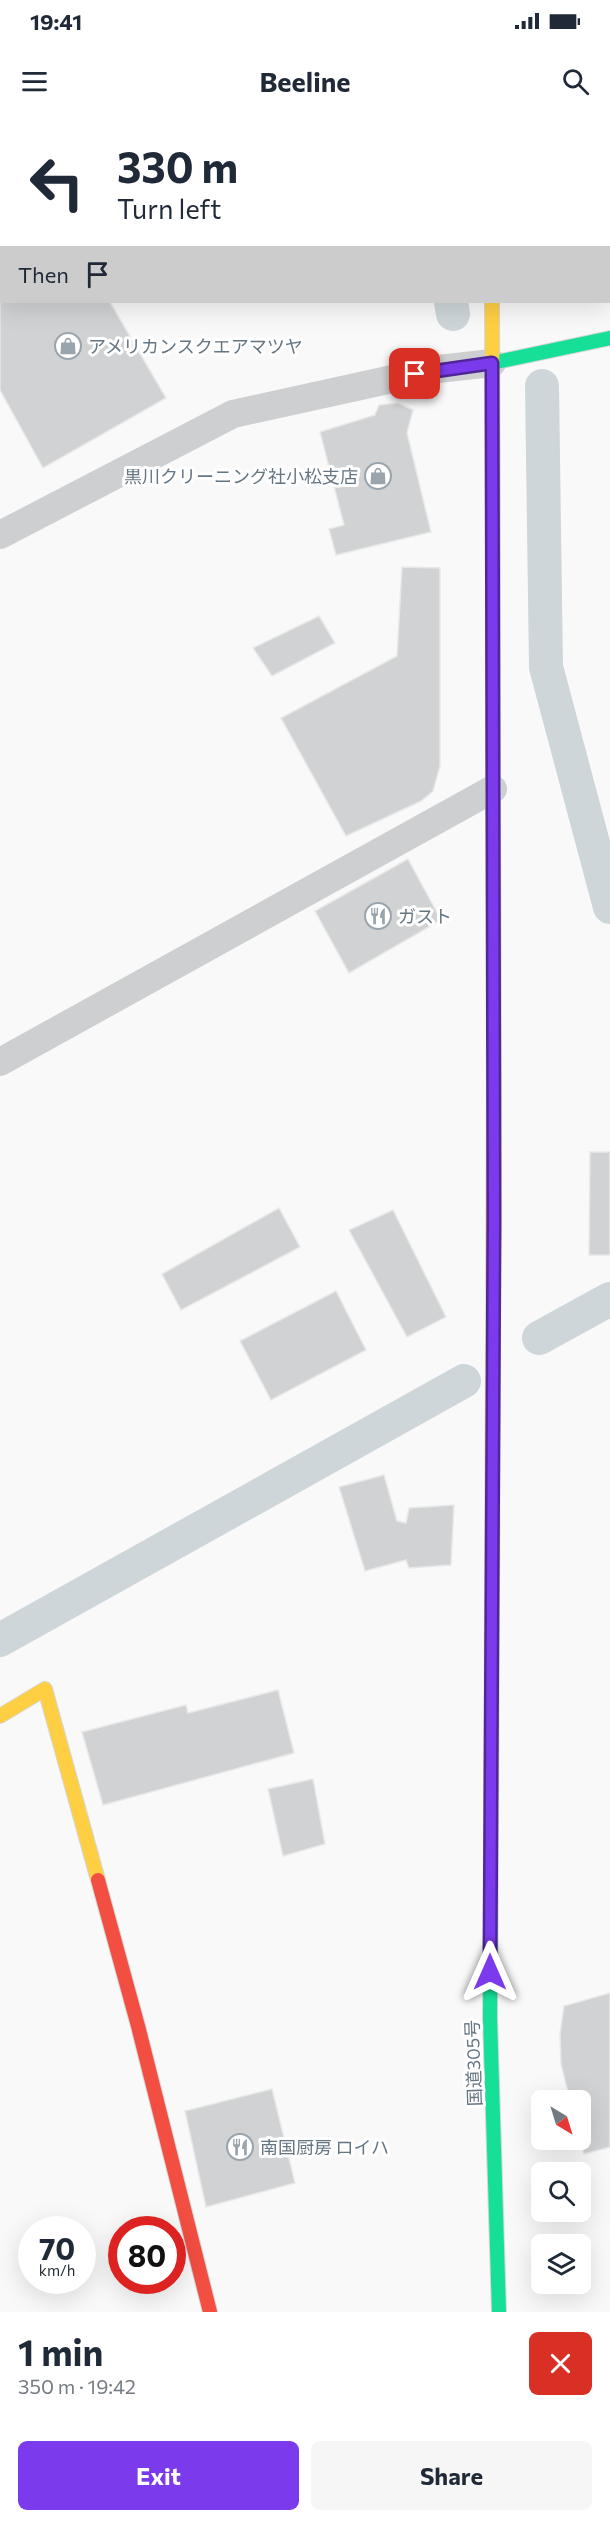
<!DOCTYPE html>
<meta charset="utf-8">
<style>
:root{--surface:#fff;--page:#f6f6f7;--text:#1f2937;--muted:#747a83;--accent:#7c3aed}
body{margin:0;font-family:Commissioner,"Noto Sans JP",sans-serif;background:var(--page);color:var(--text);height:100vh;display:flex;flex-direction:column;font-size:22px;white-space:nowrap}
*{box-sizing:border-box;margin:0}
p{font-size:20px;color:var(--muted)}
.icon{flex:none;width:33px;height:33px;fill:none;stroke:currentColor;stroke-width:2;stroke-linecap:round;stroke-linejoin:round}
.map{position:relative;height:2192px;overflow:hidden}
.side{display:flex;flex-direction:column;background:var(--surface);flex:1}
.side>*{flex:none}
.banner{position:absolute;left:0px;top:0px;width:610px;height:183px;box-shadow:0 6px 24px #0002;background:#fff;color:var(--text);overflow:hidden}
.needle{width:39px;rotate:142deg}
.fabs{position:absolute;left:531px;top:1970px;display:grid;gap:12px}
.fabs a{display:grid;place-items:center;width:60px;height:60px;border-radius:9px;background:var(--surface);box-shadow:0 6px 24px #0002;font-size:30px}
.speed{position:absolute;left:18px;top:2096px;display:flex;gap:12px;font-size:30px;font-weight:700;text-align:center}
.speed>*{display:grid;place-content:center;width:78px;height:78px;border-radius:50%;background:var(--surface);box-shadow:0 6px 24px #0002;line-height:1}
.speed small{font-size:15px;font-weight:400}
.speed .limit{border:9px solid #d22;background:#fff;color:#111}
.pin{position:absolute;display:grid;place-items:center;width:51px;height:51px;color:#fff;margin:-26px;border-radius:12px;box-shadow:0 3px 9px #0006}
.me{position:absolute;width:66px;margin:-33px;rotate:0deg;stroke-linejoin:round;filter:drop-shadow(0 0 4px #0008)}
.turn{display:flex;align-items:center;gap:21px;height:126px;padding:0 18px;font-size:27px}
.turn .icon{width:78px;height:78px;stroke-width:2.5}
.turn b{display:block;font-size:42px;line-height:51px}
.then{display:flex;align-items:center;height:57px;padding:0 18px;background:#0003;gap:12px;font-size:22px}
.round{display:grid;place-items:center;flex:none;width:63px;height:63px;border-radius:9px;background:var(--page)}
.headline{display:flex;align-items:center;justify-content:space-between;height:102px;padding:0 18px}
h1{font-size:36px;font-weight:700;line-height:45px}
.button{display:flex;gap:12px;margin-top:auto;padding:12px 18px}
.button a{flex:1;height:69px;border-radius:9px;background:var(--accent);color:#fff;font-size:24px;font-weight:700;line-height:69px;text-align:center}
.button a+a{background:var(--page);color:var(--text)}
.status{display:flex;justify-content:space-between;align-items:center;height:42px;padding:0 30px;background:var(--surface);direction:ltr}
.status svg{height:16px;fill:currentColor}
header{display:flex;justify-content:space-between;align-items:center;height:78px;padding:0 18px;background:var(--surface);font-size:27px;font-weight:700}
.map>svg:first-child{display:block}
.lines{fill:none;stroke-linecap:round;stroke-linejoin:round}
.canal{stroke:#ced6d9;stroke-width:34}
.building{fill:#d0d2d3;stroke:#e8e8e8;stroke-width:1.5}
.fast-casing{stroke:#d5d6d7;stroke-width:16}
.slow-casing{stroke:#d5d6d7;stroke-width:16}
.jam-casing{stroke:#d5d6d7;stroke-width:16}
.street{stroke:#cecfd0;stroke-width:28}
.fast{stroke:#16e098;stroke-width:14}
.slow{stroke:#ffcf43;stroke-width:14}
.jam{stroke:#f24e42;stroke-width:14}
.route-casing{stroke:#51269a;stroke-width:15}
.route{stroke:#7c3aed;stroke-width:10}
.labels{text-anchor:middle;dominant-baseline:central;stroke-width:6;stroke-linejoin:round;paint-order:stroke}
.poi-label{font-size:18px;fill:#657683;stroke:#fff;text-anchor:start}
.street-label{font-size:18px;fill:#657683;stroke:#fff}
</style>
<div class="status"><b>19:41</b><svg viewBox="0 0 49 12"><path d="M0 12V9h3v3zM5 12V6h3v6zM10 12V3h3v9zM15 12V0h3v12zM26 1h20v11H26zM47 4h2v5h-2z"/></svg></div>
<header><svg class="icon" aria-label="menu" viewBox="0 0 24 24"><path d="M4 6h16M4 12h16M4 18h16"/></svg>Beeline<svg class="icon" aria-label="search" viewBox="0 0 24 24"><circle cx="10" cy="10" r="6"/><path d="M15 15l6 6"/></svg></header>
<div class="map">
<svg width="610" height="2192" viewBox="0 0 610 2192">
<rect width="100%" height="100%" fill="#f9f9f9"/>
<g class="lines">
<path class="canal" d="M415,0L416,2
M451,182L453,194
M542,266L546,547L610,787
M539,1218L610,1179
M0,1520L464,1261"/>
</g>
<path class="building" d="M551,0H610V26L609,2Z
M609,42H610L609,125Z
M0,142L2,182H110L166,278L43,348L0,270Z
M398,283L413,290L407,313L431,412L336,435L329,409L344,405L320,312L375,295L379,285Z
M402,447L440,448V646L433,671L421,681L346,716L281,598L397,536Z
M319,496L335,523L272,556L253,528Z
M408,739L441,800L349,853L315,791Z
M590,1032H610V1135H589Z
M279,1088L300,1127L181,1190L162,1154Z
M393,1090L446,1197L407,1217L349,1110Z
M336,1171L366,1230L271,1280L240,1221Z
M384,1355L397,1401L406,1403L409,1388L454,1385L451,1445L409,1448L406,1440L365,1451L339,1367Z
M278,1570L294,1633L103,1685L82,1612L186,1585L188,1593Z
M313,1659L325,1724L283,1736L268,1669Z
M610,1873V2027L584,2034L580,2019V1980H570L561,1944L560,1914L564,1886Z
M272,1969L295,2063L206,2087L185,1991Z"/>
<g class="lines">
<defs>
<path id="fast" d="M493,0V2
M492,243L610,218
M491,1729L490,1898L499,2192"/>
<path id="slow" d="M492,182L493,450
M493,679L494,971
M0,1596L45,1569L98,1760
M491,1729L493,1208"/>
<path id="jam" d="M493,450V679
M493,1208L494,971
M98,1760L138,1906L210,2192"/>
</defs>
<use href="#fast" class="fast-casing"/>
<use href="#slow" class="slow-casing"/>
<use href="#jam" class="jam-casing"/>
<path class="street" d="M0,415L233,294L438,249L492,243
M0,942L493,669"/>
<use href="#fast" class="fast"/>
<use href="#slow" class="slow"/>
<use href="#jam" class="jam"/>
</g>
<g class="lines">
<defs>
<path id="route" d="M415,254L492,243L494,1100L490,1852"/>
</defs>
<use href="#route" class="route-casing"/>
<use href="#route" class="route"/>
</g>
<defs>
<symbol id="shop-ring" viewBox="-11 -11 22 22"><circle r="9.5" fill="#fff" stroke="#99a4ac" stroke-width="1.5"/><path d="M-5-2.5h2.3a2.7 3.5 0 0 1 5.4 0H5L5.5 6h-11ZM-1.5-2.5h3a1.5 2.3 0 0 0-3 0Z" fill="#99a4ac"/></symbol>
<symbol id="restaurant-ring" viewBox="-11 -11 22 22"><circle r="9.5" fill="#fff" stroke="#99a4ac" stroke-width="1.5"/><path d="M-5-6h1v4h1v-4h1v4h1v-4h1v5L-1.5 .5V6h-2V.5L-5-1ZM5-6V6H3V1.5H1.5Q1.5-4 5-6Z" fill="#99a4ac"/></symbol>
</defs>
<g fill-rule="evenodd">
<use href="#shop-ring" x="53" y="211" width="30" height="30"/>
<use href="#shop-ring" x="363" y="341" width="30" height="30"/>
<use href="#restaurant-ring" x="363" y="781" width="30" height="30"/>
<use href="#restaurant-ring" x="225" y="2012" width="30" height="30"/>
</g>
<g class="labels">
<g class="poi-label">
<text x="88" y="226">アメリカンスクエアマツヤ</text>
<text x="358" y="356" text-anchor="end">黒川クリーニング社小松支店</text>
<text x="398" y="796">ガスト</text>
<text x="260" y="2027">南国厨房 ロイハ</text>
</g>
<g class="street-label">
<text transform="translate(473 1943) rotate(-92)">国道305号</text>
</g>
</g>
</svg>
<div class="fabs">
<a><svg class="needle" viewBox="-14 -14 28 28"><path d="M0-13l5 13h-10z" fill="#e53935"/><path d="M0 13l5-13h-10z" fill="#747a83"/></svg></a>
<a><svg class="icon" aria-label="search" viewBox="0 0 24 24"><circle cx="10" cy="10" r="6"/><path d="M15 15l6 6"/></svg></a>
<a><svg class="icon" aria-label="layers" viewBox="0 0 24 24"><path d="M12 4l9 5-9 5-9-5zM3 14l9 5 9-5"/></svg></a>
</div>
<div class="speed"><div>70<small>km/h</small></div><div class="limit">80</div></div>
<div class="pin" style="left:415px;top:254px;background:#d93025"><svg class="icon" aria-label="arrive" viewBox="0 0 24 24"><path d="M6 21V4h12l-3 4 3 4H6"/></svg></div>
<svg class="me" style="left:490px;top:1852px" viewBox="-20 -20 40 40"><path d="M0-17L14 15 0 8-14 15z" fill="#7c3aed" stroke="#fff" stroke-width="4"/></svg>
<div class="banner">
<div class="turn"><svg class="icon" aria-label="left" viewBox="0 0 24 24"><path d="M17 20v-9H6M10 6l-5 5 5 5"/></svg><div><b>330 m</b>Turn left</div></div>
<div class="then">Then<svg class="icon" aria-label="arrive" viewBox="0 0 24 24"><path d="M6 21V4h12l-3 4 3 4H6"/></svg></div>
</div>
</div>
<section class="side">
<div class="headline"><div><h1>1 min</h1><p>350 m · 19:42</p></div><a class="round" style="background:#d93025;color:#fff"><svg class="icon" aria-label="close" viewBox="0 0 24 24"><path d="M6 6l12 12M18 6L6 18"/></svg></a></div>
<div class="button"><a>Exit</a><a>Share</a></div>
</section>
